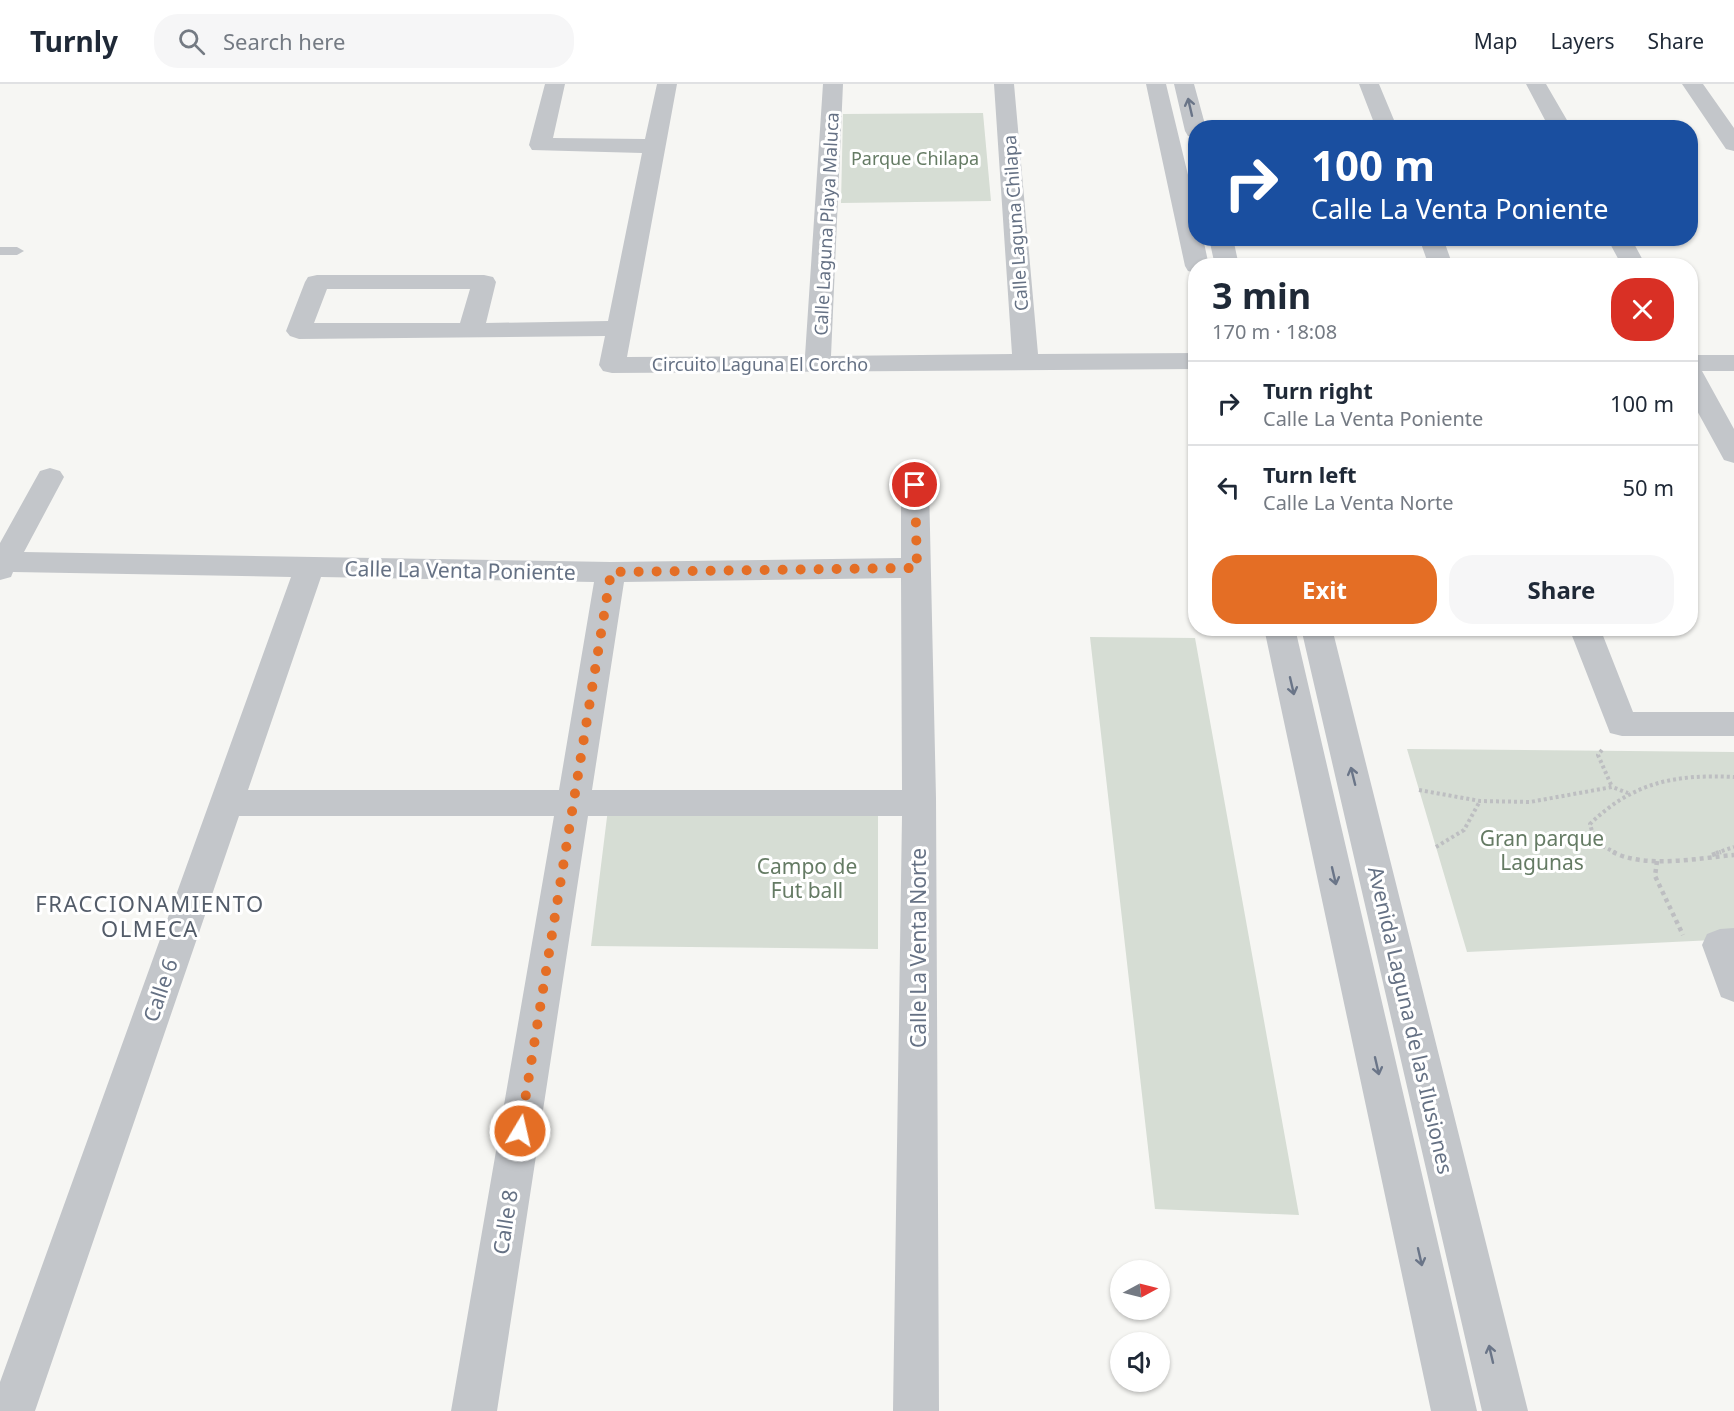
<!DOCTYPE html>
<meta charset="utf-8">
<style>
:root{--surface:#fff;--page:#f6f6f7;--text:#1f2937;--muted:#747a83;--line:#e0e1e3;--accent:#e46e25}
body{margin:0;font-family:"Noto Sans",sans-serif;background:var(--page);color:var(--text);height:100vh;display:flex;flex-direction:column;font-size:22px;white-space:nowrap}
*{box-sizing:border-box;margin:0}
p{font-size:20px;color:var(--muted)}
.icon{flex:none;width:33px;height:33px;fill:none;stroke:currentColor;stroke-width:2;stroke-linecap:round;stroke-linejoin:round}
.map{position:relative;flex:1;overflow:hidden}
.panel{position:absolute;left:1188px;top:174px;width:510px;height:378px;display:flex;flex-direction:column;background:var(--surface);border-radius:24px;box-shadow:0 2px 4px #0004}
.panel>*{flex:none}
.guide{position:absolute;left:1188px;top:36px;width:510px;height:126px;border-radius:24px;box-shadow:0 2px 4px #0004;background:#1a4fa0;color:#fff;overflow:hidden}
.needle{width:39px;rotate:83deg}
.controls{position:absolute;left:1110px;top:1176px;display:grid;gap:12px}
.controls a{display:grid;place-items:center;width:60px;height:60px;border-radius:50%;background:var(--surface);box-shadow:0 2px 4px #0004;font-size:30px}
.pin{position:absolute;display:grid;place-items:center;width:51px;height:51px;color:#fff;margin:-26px;border:3px solid #fff;border-radius:50%;box-shadow:0 2px 6px #0007}
.me{position:absolute;width:66px;margin:-33px;rotate:9deg;stroke-linejoin:round;filter:drop-shadow(0 0 4px #0008)}
.turn{display:flex;align-items:center;gap:21px;height:126px;padding:0 24px;font-size:27px}
.turn .icon{width:78px;height:78px;stroke-width:2.5}
.turn b{display:block;font-size:42px;line-height:51px}
.round{display:grid;place-items:center;flex:none;width:63px;height:63px;border-radius:24px;background:var(--page)}
.summary{display:flex;align-items:center;justify-content:space-between;height:102px;padding:0 24px}
h1{font-size:36px;font-weight:700;line-height:45px}
.action{display:flex;gap:12px;margin-top:auto;padding:12px 24px}
.action a{flex:1;height:69px;border-radius:24px;background:var(--accent);color:#fff;font-size:24px;font-weight:700;line-height:69px;text-align:center}
.action a+a{background:var(--page);color:var(--text)}
ul{padding:0;list-style:none}
li{display:flex;align-items:center;gap:18px;height:84px;padding:0 24px;border-top:2px solid var(--line)}
li div{flex:1}
li b{display:block;font-size:22px}
li em{font-style:normal}
header{display:flex;align-items:center;gap:36px;box-sizing:border-box;height:84px;padding:0 30px;background:var(--surface);border-bottom:2px solid var(--line)}
header strong{font-size:28px}
nav{display:flex;gap:33px;margin-inline-start:auto;font-size:21px}
.search{width:420px;height:54px;background:var(--page);display:flex;align-items:center;gap:15px;box-sizing:border-box;padding:0 21px;border-radius:24px;color:var(--muted);font-size:22px}
.map>svg:first-child{display:block}
.green{fill:#d6ddd4}
.lines{fill:none;stroke-linecap:round;stroke-linejoin:round}
.path-far1{stroke:#bdbec1;stroke-width:4;stroke-dasharray:3 3;stroke-linecap:butt}
.path{stroke:#bdbec1;stroke-width:4.5;stroke-dasharray:4 4;stroke-linecap:butt}
.service{fill:#c3c6ca;fill-rule:evenodd}
.minor{fill:#c3c6ca;fill-rule:evenodd}
.oneway{stroke:#6a7588}
.route{stroke:#e46e25;stroke-width:10;stroke-dasharray:0 18}
.labels{text-anchor:middle;dominant-baseline:central;stroke-width:6;stroke-linejoin:round;paint-order:stroke}
.far-park-label{font-size:18px;fill:#657b64;stroke:#fff}
.far-street-label{font-size:18px;fill:#657184;stroke:#fff}
.street-label{font-size:21px;fill:#657184;stroke:#fff}
.park-label{font-size:21px;fill:#657b64;stroke:#fff}
.neighbourhood-label{font-size:22px;letter-spacing:1.5px;fill:#535c69;stroke:#fff}
</style>
<header>
<strong>Turnly</strong>
<div class="search"><svg class="icon" aria-label="search" viewBox="0 0 24 24"><circle cx="10" cy="10" r="6"/><path d="M15 15l6 6"/></svg>Search here</div>
<nav><a>Map</a><a>Layers</a><a>Share</a></nav>
</header>
<div class="map">
<svg width="1734" height="1327" viewBox="0 0 1734 1327">
<rect width="100%" height="100%" fill="#f6f6f3"/>
<path class="green" d="M983,29L991,117L841,119L843,30Z
M1090,553L1195,554L1299,1131L1155,1125Z
M1407,665L1734,668V855L1467,868Z
M878,723V865L591,862L608,725Z"/>
<g class="lines">
<path class="path-far1" d="M1602,666L1598,671L1612,703
M1419,706L1480,717L1530,718L1612,703L1628,709
M1436,763L1464,746L1480,717
M1616,769L1595,758L1590,740C1633,698 1676,690 1734,693
M1716,769L1734,763"/>
<path class="path" d="M1613,768C1645,785 1699,774 1734,771
M1712,771L1721,768
M1657,777L1655,792L1683,851"/>
<path class="service" d="M0,163H17L24,167L17,171H0Z"/>
<path class="minor" d="M545,0H565L553,54L645,55L657,0H677L627,273L805,272L823,0H843L831,272L1012,270L994,0H1014L1038,270L1196,269V285L612,289L603,287L599,281L605,252L299,255L290,252L286,247L305,198L308,193L317,191H484L493,193L496,198L486,239L608,237L642,69L532,66L529,61ZM327,205H470L460,239H314Z
M1146,0H1166L1196,124V154H1203L1209,182H1196V189L1188,187L1185,182Z
M1174,0H1194L1206,44H1196V53L1188,52L1185,47Z
M1359,0H1379L1394,36H1545L1526,0H1546L1571,43L1376,44Z
M1682,0H1703L1734,44V67L1726,65Z
M1209,154H1233L1239,182H1215Z
M1419,154H1443L1453,182H1429Z
M1607,154H1631L1646,182H1622Z
M1690,271H1734V287H1702L1734,345V379L1724,376L1690,314Z
M50,384L60,387L64,393L24,468L611,478L901,474V401L905,394L915,392L925,394L929,401L936,714L939,1327H893L902,732H588L497,1327H451L554,732H239L35,1327H0V1298L291,493L13,488L11,493L0,496V459L40,387ZM321,493L594,498L559,706H248ZM901,494L902,706H592L624,498Z
M1264,544H1295L1477,1327H1431Z
M1301,544H1332L1528,1327H1482Z
M1569,544H1600L1633,628H1734V652H1622L1610,649Z
M1734,844V918L1721,913L1702,861L1707,850L1720,845Z"/>
</g>
<defs><path id="oneway-shaft" d="M-6 0H5M1.5-3L5.5 0L1.5 3" fill="none" stroke-width="1.6" stroke-linecap="round" stroke-linejoin="round" transform="scale(1.5)"/></defs>
<g class="oneway">
<use href="#oneway-shaft" transform="translate(1190 23) rotate(-103)"/>
<use href="#oneway-shaft" transform="translate(1292 602) rotate(77)"/>
<use href="#oneway-shaft" transform="translate(1353 692) rotate(-104)"/>
<use href="#oneway-shaft" transform="translate(1334 792) rotate(77)"/>
<use href="#oneway-shaft" transform="translate(1377 982) rotate(77)"/>
<use href="#oneway-shaft" transform="translate(1420 1173) rotate(77)"/>
<use href="#oneway-shaft" transform="translate(1491 1270) rotate(-103)"/>
</g>
<g class="lines">
<path class="route" d="M520,1047L611,488L917,484L915,401"/>
</g>
<g class="labels">
<g class="far-park-label">
<text x="915" y="74">Parque Chilapa</text>
</g>
<g class="far-street-label">
<text transform="translate(1015 139) rotate(-94)">Calle Laguna Chilapa</text>
<text transform="translate(826 140) rotate(-87)">Calle Laguna Playa Maluca</text>
<text x="760" y="280">Circuito Laguna El Corcho</text>
</g>
<g class="street-label">
<text transform="translate(460 486) rotate(1)">Calle La Venta Poniente</text>
<text transform="translate(918 864) rotate(-90)">Calle La Venta Norte</text>
<text transform="translate(160 906) rotate(-71)">Calle 6</text>
<text transform="translate(1411 936) rotate(77)">Avenida Laguna de las Ilusiones</text>
<text transform="translate(505 1138) rotate(-81)">Calle 8</text>
</g>
<g class="park-label">
<text x="1542" y="754">Gran parque<tspan x="1542" dy="24">Lagunas</tspan></text>
<text x="807" y="782">Campo de<tspan x="807" dy="24">Fut ball</tspan></text>
</g>
<g class="neighbourhood-label">
<text x="150" y="819">FRACCIONAMIENTO<tspan x="150" dy="25">OLMECA</tspan></text>
</g>
</g>
</svg>
<div class="controls">
<a><svg class="needle" viewBox="-14 -14 28 28"><path d="M0-13l5 13h-10z" fill="#e53935"/><path d="M0 13l5-13h-10z" fill="#747a83"/></svg></a>
<a><svg class="icon" aria-label="sound" viewBox="0 0 24 24"><path d="M4 9h4l5-4v14l-5-4H4zM17 9q2 3 0 6"/></svg></a>
</div>
<div class="pin" style="left:915px;top:401px;background:#d93025"><svg class="icon" aria-label="arrive" viewBox="0 0 24 24"><path d="M6 21V4h12l-3 4 3 4H6"/></svg></div>
<svg class="me" style="left:520px;top:1047px" viewBox="-20 -20 40 40"><circle r="17" fill="#e46e25" stroke="#fff" stroke-width="3"/><path d="M0-11L8 9 0 5-8 9z" fill="#fff"/></svg>
<div class="guide">
<div class="turn"><svg class="icon" aria-label="right" viewBox="0 0 24 24"><path d="M7 20v-9h11M14 6l5 5-5 5"/></svg><div><b>100 m</b>Calle La Venta Poniente</div></div>
</div>
<section class="panel">
<div class="summary"><div><h1>3 min</h1><p>170 m · 18:08</p></div><a class="round" style="background:#d93025;color:#fff"><svg class="icon" aria-label="close" viewBox="0 0 24 24"><path d="M6 6l12 12M18 6L6 18"/></svg></a></div>
<ul>
<li><svg class="icon" aria-label="right" viewBox="0 0 24 24"><path d="M7 20v-9h11M14 6l5 5-5 5"/></svg><div><b>Turn right</b><p>Calle La Venta Poniente</p></div><em>100 m</em></li>
<li><svg class="icon" aria-label="left" viewBox="0 0 24 24"><path d="M17 20v-9H6M10 6l-5 5 5 5"/></svg><div><b>Turn left</b><p>Calle La Venta Norte</p></div><em>50 m</em></li>
</ul>
<div class="action"><a>Exit</a><a>Share</a></div>
</section>
</div>
